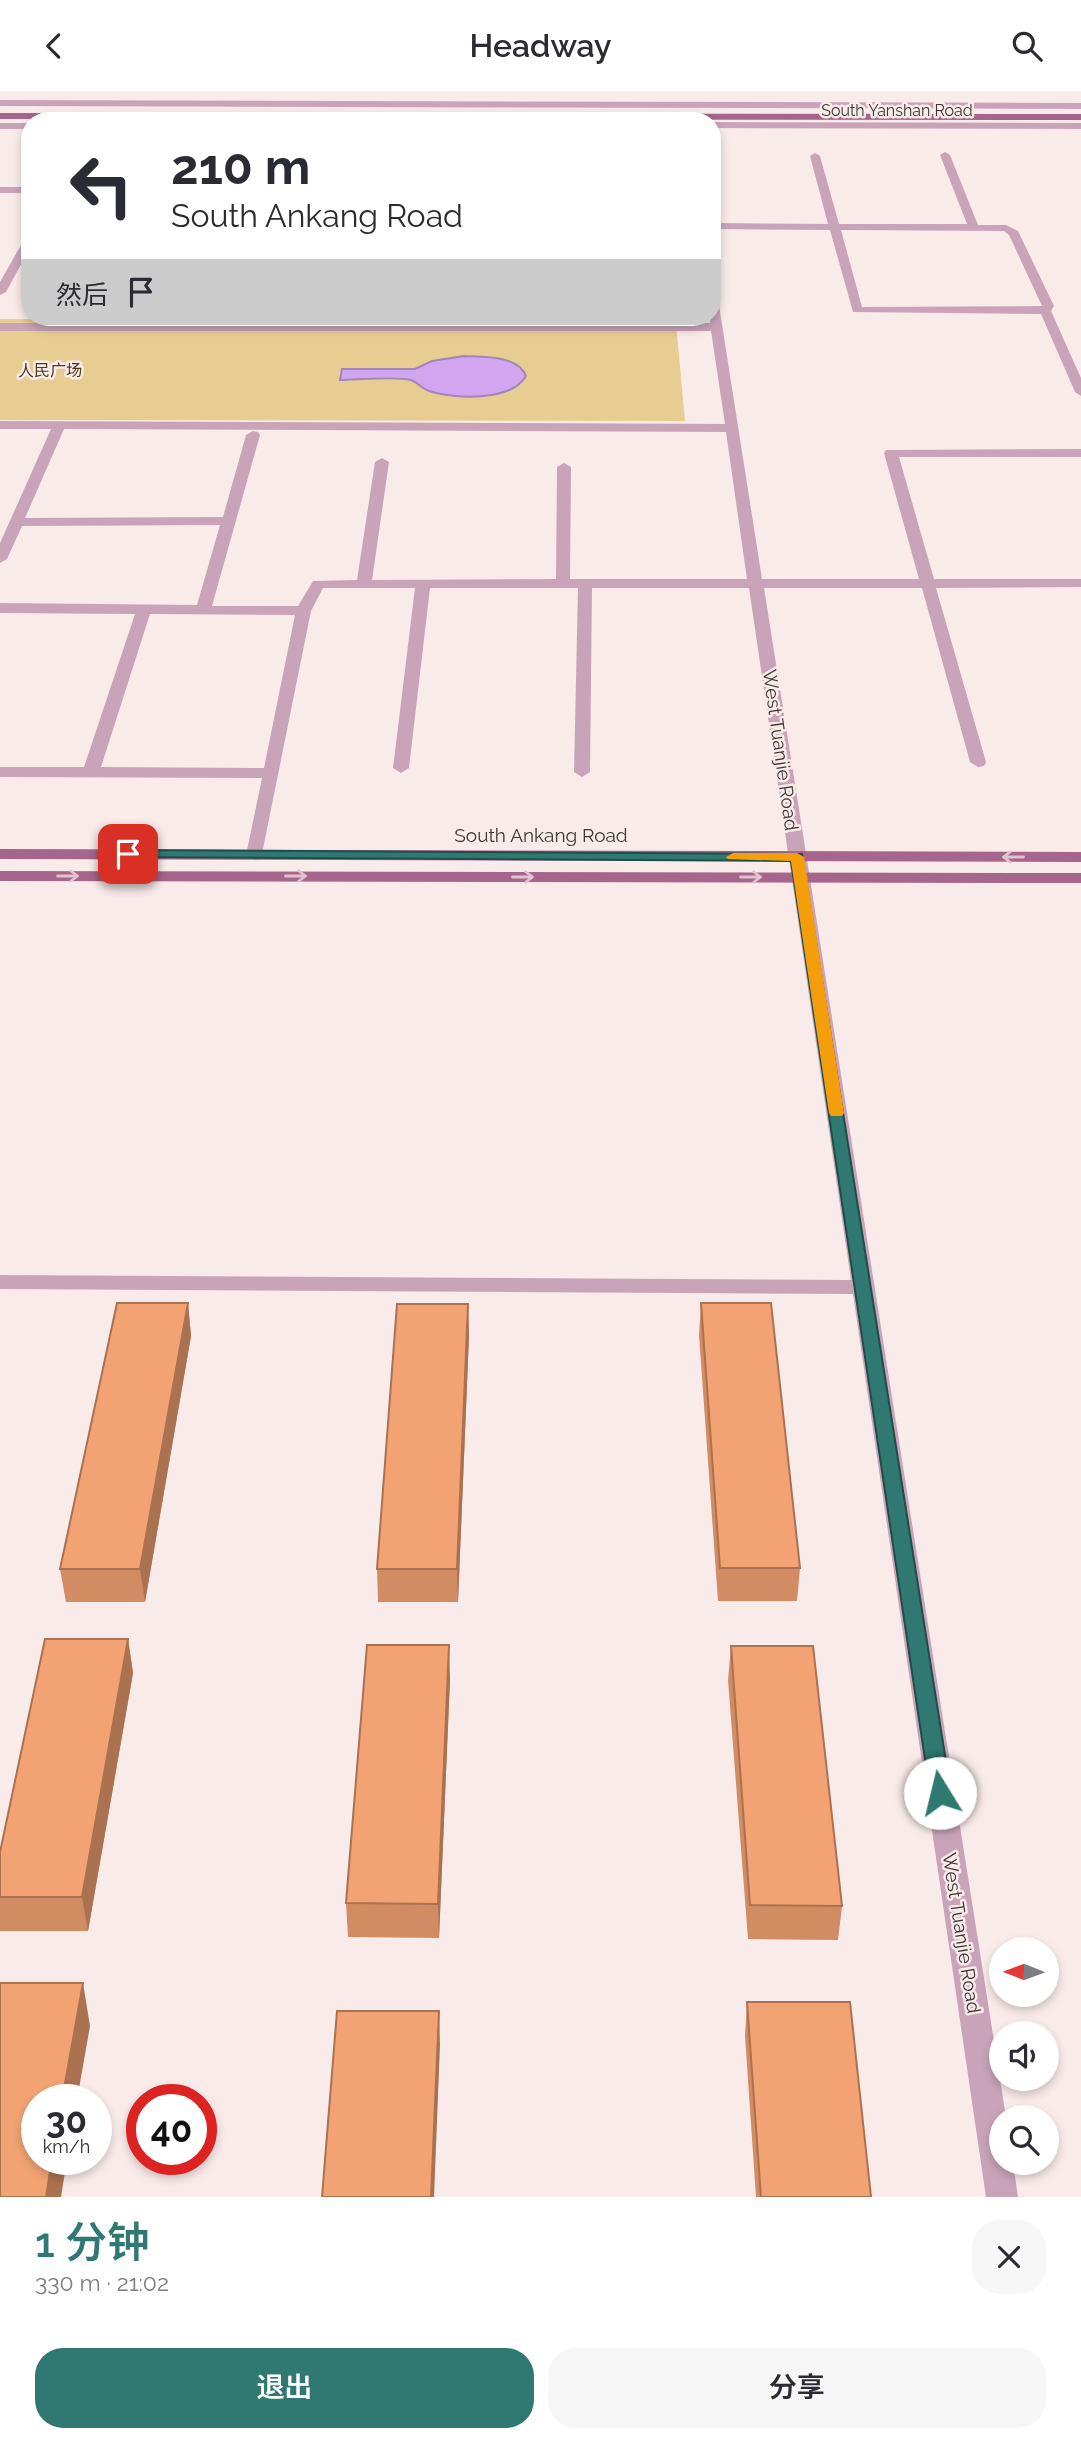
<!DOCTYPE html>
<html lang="zh">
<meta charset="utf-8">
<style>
:root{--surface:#fff;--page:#f7f7f7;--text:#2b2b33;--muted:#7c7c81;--accent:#307872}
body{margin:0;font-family:Raleway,"Noto Sans SC",sans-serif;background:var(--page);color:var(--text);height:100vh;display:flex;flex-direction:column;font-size:26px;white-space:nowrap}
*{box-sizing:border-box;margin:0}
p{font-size:23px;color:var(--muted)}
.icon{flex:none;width:38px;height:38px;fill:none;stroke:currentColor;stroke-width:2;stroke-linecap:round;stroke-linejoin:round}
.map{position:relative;height:2106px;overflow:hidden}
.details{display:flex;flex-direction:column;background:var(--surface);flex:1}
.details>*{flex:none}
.guide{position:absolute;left:21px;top:21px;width:700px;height:214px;border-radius:28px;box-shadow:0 4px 10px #0003;background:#fff;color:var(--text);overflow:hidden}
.needle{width:46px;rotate:271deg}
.tools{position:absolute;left:989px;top:1846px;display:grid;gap:14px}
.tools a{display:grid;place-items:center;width:70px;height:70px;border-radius:50%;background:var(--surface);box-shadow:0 4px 10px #0003;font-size:35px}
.speed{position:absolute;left:21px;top:1993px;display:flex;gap:14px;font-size:35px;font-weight:700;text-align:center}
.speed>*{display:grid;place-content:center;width:91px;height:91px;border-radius:50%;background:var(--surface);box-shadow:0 4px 10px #0003;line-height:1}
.speed small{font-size:18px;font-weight:400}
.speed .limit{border:10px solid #d22;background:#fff;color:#111}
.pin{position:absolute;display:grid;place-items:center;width:60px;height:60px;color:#fff;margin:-30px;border-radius:14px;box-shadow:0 4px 10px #0006}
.me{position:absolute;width:77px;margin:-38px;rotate:351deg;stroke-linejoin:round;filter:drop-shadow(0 0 5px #0008)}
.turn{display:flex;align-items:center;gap:24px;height:147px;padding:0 35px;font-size:32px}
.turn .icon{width:91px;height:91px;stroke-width:2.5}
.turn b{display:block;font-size:49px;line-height:60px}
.then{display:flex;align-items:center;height:66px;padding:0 35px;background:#0003;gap:14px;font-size:26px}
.round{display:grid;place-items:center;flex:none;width:74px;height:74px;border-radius:28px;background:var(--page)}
.overview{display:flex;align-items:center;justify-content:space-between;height:119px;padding:0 35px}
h1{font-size:42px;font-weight:600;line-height:52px;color:var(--accent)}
.primary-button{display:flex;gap:14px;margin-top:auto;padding:14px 35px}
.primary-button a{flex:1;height:80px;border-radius:28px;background:var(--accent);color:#fff;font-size:28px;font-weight:600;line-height:80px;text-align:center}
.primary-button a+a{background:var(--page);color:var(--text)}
header{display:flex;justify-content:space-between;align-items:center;height:91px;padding:0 35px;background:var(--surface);font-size:32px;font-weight:600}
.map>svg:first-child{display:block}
.green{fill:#e8cd93}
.water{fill:#d1a5f0;stroke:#a584b8;stroke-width:2}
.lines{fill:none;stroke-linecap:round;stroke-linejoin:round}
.minor{fill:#c9a4b9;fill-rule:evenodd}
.major{fill:#a6658b;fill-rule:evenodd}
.wall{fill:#d18c63}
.shaded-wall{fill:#aa7250}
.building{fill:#f3a373;stroke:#aa7250;stroke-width:2}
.oneway{stroke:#e0c3ce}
.route{fill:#307872;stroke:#1f4e4a;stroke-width:2}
.slow{fill:#f59e0b}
.labels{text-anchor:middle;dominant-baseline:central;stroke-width:5;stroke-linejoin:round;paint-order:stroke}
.far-street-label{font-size:16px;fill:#3d3737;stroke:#f9ebea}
.far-park-label{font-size:16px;fill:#4b3b16;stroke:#f9ebea}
.street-label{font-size:19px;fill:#3d3737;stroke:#f9ebea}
</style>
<header><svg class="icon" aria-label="back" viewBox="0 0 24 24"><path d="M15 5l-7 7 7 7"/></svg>Headway<svg class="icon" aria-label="search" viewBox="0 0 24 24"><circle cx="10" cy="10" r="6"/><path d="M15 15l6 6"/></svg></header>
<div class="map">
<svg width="1081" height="2106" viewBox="0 0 1081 2106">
<rect width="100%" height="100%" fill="#f9ebea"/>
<path class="green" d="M0,228L676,232L685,330L0,329Z"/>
<path class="water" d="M464,265C483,266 518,264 526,285C511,311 454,308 429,300C422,298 417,291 411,289C398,285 355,289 340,289L342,278H415L432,270Z"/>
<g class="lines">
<path class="minor" d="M0,9L1081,12V18L0,15Z
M712,31L1081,32V38L712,37Z
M0,32H30V38H0Z
M945,61L950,64L978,134H1006L1018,140L1054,215L1051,220L1081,287V305L1075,301L1041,223L853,221L830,139L712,138V132L828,133L810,65L815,62L820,65L839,133H967L940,64ZM841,139L1004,140L1009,144L1042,215L862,216Z
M0,96H30V102H0Z
M30,144V157L6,201L0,204V191L25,147Z
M712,205L718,208L762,488H919L884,362L886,359L1081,358V366H899L934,488H1081V496L936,497L986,671L984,675L978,676L970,671L922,497H764L1006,2026H1001V2072H1013L1018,2106H986L853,1203L0,1198V1184L851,1189L749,497H592L590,681L582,686L574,681L578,497H430L409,677L401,682L393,677L415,497H323L311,520L261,768L255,769L246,764L262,687L0,686V676H84L135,523L0,522V512L197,514L220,434L22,435L7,468L0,472V452L51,338H0V330L725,333L711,240H0V232H710ZM64,338L726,341L747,488H570L571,376L564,372L557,376L556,488L372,489L389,371L382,367L375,371L357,489L313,490L298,515H212L260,344L258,341L253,340L246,344L223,426L25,427ZM150,523L295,524L264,677L101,676Z"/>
<path class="major" d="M0,22L1081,23V29L0,28Z
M0,758L1081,761V771L0,768Z
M0,780L1081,782V792L0,790Z"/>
</g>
<path class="wall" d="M188,1212L191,1245L145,1511H66L60,1478Z
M701,1212L800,1477L797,1510H718L699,1244Z
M468,1213L469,1245L458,1511H378L377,1478Z
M128,1548L133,1582L88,1840H0V1761Z
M731,1555L842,1815L838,1849L748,1848L728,1589Z
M450,1588L439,1847L348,1846L346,1812Z
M747,1911L871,2106H756L745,1945Z"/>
<path class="shaded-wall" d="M188,1212L191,1245L145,1511L140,1478Z
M468,1213L469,1245L458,1511L457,1478Z
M128,1548L133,1582L88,1840L82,1806Z
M449,1554L450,1588L439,1847L438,1813Z
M83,1892L90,1935L77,2009H62Z
M439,1920L440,1954L434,2106H431Z
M52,2068H67L61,2106H46Z"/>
<path class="building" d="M117,1212H188L140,1478H60Z
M701,1212H771L800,1477H720Z
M397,1213H468L457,1478H377Z
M45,1548H128L82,1806H0V1761Z
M367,1554H449L438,1813L346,1812Z
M731,1555H813L842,1815L750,1814Z
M0,1892H83L62,2009H37V2068H52L46,2106H0Z
M747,1911H850L871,2106H761Z
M337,1920H439L431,2106H322Z"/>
<defs><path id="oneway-shaft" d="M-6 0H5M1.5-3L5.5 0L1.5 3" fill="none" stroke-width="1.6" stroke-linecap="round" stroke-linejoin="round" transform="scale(1.75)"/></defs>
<g class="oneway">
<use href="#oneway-shaft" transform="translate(1013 766) rotate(-180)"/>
<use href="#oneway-shaft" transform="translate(68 785)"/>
<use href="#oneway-shaft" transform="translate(296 785)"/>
<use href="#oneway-shaft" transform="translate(523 786)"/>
<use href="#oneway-shaft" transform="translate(751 786)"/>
</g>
<path class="route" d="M128,759L802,763L951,1702L948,1708L940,1711L933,1708L930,1702L791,770L123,766L121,763Z"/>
<path class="slow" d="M733,762H797L804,766L844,1022L842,1025H831L829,1022L791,770L728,768L726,766Z"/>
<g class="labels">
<g class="far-street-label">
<text x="897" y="19">South Yanshan Road</text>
</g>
<g class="far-park-label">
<text x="50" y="279">人民广场</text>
</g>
<g class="street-label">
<text transform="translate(781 659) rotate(82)">West Tuanjie Road</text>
<text x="541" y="744">South Ankang Road</text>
<text transform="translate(962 1842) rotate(81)">West Tuanjie Road</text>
</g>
</g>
</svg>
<div class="tools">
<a><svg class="needle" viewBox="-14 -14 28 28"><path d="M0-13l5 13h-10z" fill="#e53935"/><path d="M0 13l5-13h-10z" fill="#7c7c81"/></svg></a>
<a><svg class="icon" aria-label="sound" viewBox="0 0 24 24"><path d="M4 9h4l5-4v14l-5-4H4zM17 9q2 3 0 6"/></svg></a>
<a><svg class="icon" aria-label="search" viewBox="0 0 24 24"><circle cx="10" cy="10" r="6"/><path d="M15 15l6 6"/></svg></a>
</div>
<div class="speed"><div>30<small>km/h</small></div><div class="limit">40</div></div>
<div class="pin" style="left:128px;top:763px;background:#d93025"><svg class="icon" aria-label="arrive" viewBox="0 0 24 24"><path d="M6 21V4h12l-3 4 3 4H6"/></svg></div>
<svg class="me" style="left:940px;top:1702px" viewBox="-20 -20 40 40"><circle r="19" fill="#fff"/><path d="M0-13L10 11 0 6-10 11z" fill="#307872"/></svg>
<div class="guide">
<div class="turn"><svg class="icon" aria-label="left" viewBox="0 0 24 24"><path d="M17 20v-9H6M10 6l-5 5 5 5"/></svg><div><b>210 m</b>South Ankang Road</div></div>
<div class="then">然后<svg class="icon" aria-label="arrive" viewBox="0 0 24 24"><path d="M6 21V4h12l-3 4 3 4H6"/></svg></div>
</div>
</div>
<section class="details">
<div class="overview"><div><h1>1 分钟</h1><p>330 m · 21:02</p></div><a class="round"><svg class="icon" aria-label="close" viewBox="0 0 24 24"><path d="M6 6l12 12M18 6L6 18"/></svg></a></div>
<div class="primary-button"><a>退出</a><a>分享</a></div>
</section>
